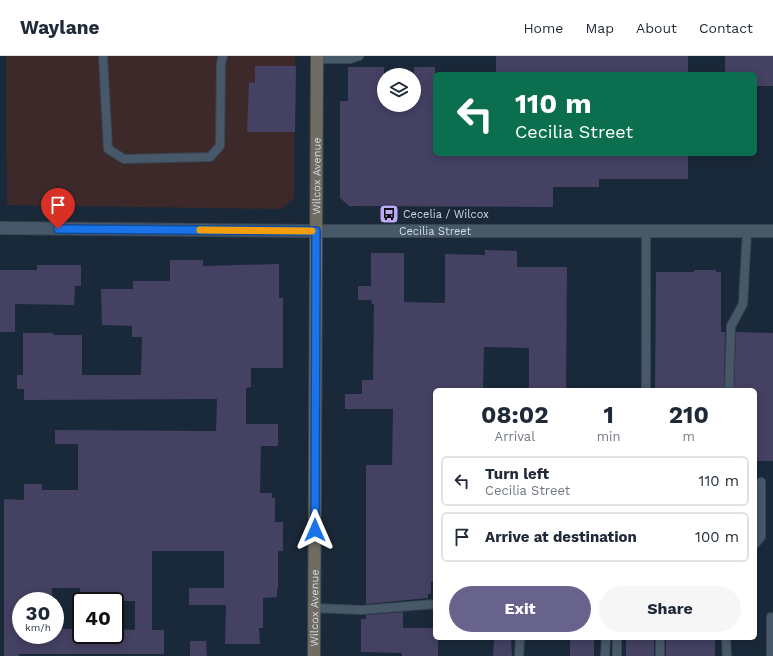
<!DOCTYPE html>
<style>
:root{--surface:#fff;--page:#f6f6f7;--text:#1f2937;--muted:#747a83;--line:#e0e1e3;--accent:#67638c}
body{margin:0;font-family:"Work Sans",sans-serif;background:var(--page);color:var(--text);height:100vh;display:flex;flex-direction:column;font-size:15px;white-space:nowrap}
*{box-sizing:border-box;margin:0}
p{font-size:13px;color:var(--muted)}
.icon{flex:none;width:22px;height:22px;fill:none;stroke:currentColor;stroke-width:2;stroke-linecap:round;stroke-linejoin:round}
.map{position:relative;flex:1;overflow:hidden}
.side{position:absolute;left:433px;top:332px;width:324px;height:252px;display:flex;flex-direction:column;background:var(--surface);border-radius:6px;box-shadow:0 2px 10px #0003}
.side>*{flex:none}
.top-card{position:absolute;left:433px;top:16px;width:324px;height:84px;border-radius:6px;box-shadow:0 2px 10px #0003;background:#0b6e4f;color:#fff;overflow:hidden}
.tools{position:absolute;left:377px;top:12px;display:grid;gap:8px}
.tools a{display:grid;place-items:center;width:44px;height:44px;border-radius:50%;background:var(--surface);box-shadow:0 2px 10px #0003;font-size:20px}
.speed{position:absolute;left:12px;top:536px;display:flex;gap:8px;font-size:20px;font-weight:700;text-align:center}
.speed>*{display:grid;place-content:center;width:52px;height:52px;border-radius:50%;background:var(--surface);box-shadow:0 2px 10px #0003;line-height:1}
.speed small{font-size:10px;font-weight:400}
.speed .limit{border:2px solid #111;border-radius:6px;background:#fff;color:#111}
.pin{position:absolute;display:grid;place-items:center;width:34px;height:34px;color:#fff;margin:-41px -17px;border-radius:50% 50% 50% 0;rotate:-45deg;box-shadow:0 0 4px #0007}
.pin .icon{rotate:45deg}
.me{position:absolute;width:44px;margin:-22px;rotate:0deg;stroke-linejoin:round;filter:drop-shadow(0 0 3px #0008)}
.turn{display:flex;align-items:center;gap:14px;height:84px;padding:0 16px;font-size:18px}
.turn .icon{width:52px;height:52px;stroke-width:2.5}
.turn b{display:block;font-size:28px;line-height:34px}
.eta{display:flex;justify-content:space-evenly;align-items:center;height:68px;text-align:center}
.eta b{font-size:24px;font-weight:700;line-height:28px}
.primary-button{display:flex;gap:8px;margin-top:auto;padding:8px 16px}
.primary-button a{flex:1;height:46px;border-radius:24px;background:var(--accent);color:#fff;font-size:16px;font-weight:700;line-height:46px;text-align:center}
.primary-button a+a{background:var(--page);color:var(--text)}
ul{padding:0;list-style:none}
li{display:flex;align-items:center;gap:12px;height:50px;margin:0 8px 6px;padding:0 8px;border:2px solid var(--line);border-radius:6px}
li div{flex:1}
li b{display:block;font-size:15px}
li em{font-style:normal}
header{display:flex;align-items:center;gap:24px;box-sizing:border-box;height:56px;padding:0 20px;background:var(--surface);border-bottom:1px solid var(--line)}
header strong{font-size:19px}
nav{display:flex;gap:22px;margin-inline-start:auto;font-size:14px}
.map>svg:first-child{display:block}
.commercial{fill:#3d2929}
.building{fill:#444163;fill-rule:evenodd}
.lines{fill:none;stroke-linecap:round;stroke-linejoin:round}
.lane-casing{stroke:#394653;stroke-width:10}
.street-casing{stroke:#394653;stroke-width:14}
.secondary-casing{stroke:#394653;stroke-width:14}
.lane{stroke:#475869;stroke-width:8}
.street{stroke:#475869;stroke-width:12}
.secondary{stroke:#716c62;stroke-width:12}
.route-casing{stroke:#114b97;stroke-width:10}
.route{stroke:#1a73e8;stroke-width:7}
.slow{stroke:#f59e0b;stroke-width:7}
.labels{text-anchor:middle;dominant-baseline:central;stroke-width:3;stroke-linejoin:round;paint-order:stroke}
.street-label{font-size:11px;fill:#d1dbe6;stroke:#1a2939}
.poi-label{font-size:11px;fill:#d1dbe6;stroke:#1a2939;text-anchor:start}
</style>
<header>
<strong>Waylane</strong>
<nav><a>Home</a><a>Map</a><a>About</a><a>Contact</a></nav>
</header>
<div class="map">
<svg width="773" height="600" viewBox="0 0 773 600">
<rect width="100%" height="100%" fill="#1a2939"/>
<path class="commercial" d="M6,0H295L294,142L281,153L7,149Z"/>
<path class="building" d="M496,0H688V18H496Z
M725,0H773V30H755V18H725Z
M255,10H296L295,76H247L249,26L255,27Z
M348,11H384V49H414V11H435V98H688V123H599V131H553V151L349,150L340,142V45H348Z
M485,194L517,195V211H567L566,334H529V292L484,291L483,334H435V526H431V538H428V542L366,548V409H392L393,353H345V338H362V324H373L374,248H372L371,244H358V230H371V197H404V246L445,247V198L485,199Z
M170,204H203V210L279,208V242H283V312H251V331L246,332V368H278V390H261L260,437H272V442H275V466H283V495H278V533H277V541L263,542V572H259L260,588H225L226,549H189V532H224V495H152V574H164V598H19V600H4V443L24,444V428H42V434H78V388H55V374L216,375L217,343L24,344V333H17V319H23V277H53V279H82V319H141L142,281H132V270L102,269L101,233H133V225H170ZM52,532H80V545H135V574L115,573V579H81V573H55V579H19V545H52Z
M37,209H81V230H75L74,249L15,248V276H0V214H37Z
M694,214H716V216H721V276H725L724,334H655L656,216H694Z
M736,276L773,277V405H755V334H734Z
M403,556V572H435V582H438V600H402V597L361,596V563H366V559Z
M570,582H594V600H570Z
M626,582H654V600H626Z
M666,582H715V600H666Z
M494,583H511L512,600H493Z
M190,585H206L207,600H190Z"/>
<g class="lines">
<defs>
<path id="lane" d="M103,0L108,93L124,103L210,101L220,90L221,7L223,0
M317,3H350L359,0
M646,334V175
M729,334L731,270L743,248L747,175
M755,488L761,481V426
M314,552L361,554L435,548
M771,561V600
M726,582L727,600
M519,600L520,582
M605,600L606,582
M617,600V584
M660,600V582"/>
<g id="street">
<path id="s1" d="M0,172L316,175H773"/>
</g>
<g id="secondary">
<path id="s2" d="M314,600L317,0"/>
</g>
</defs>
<use href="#lane" class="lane-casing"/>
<use href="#street" class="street-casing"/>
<use href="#secondary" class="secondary-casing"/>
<use href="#lane" class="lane"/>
<use href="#street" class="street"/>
<use href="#secondary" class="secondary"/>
</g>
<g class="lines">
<defs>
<path id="route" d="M58,173L316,175L315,474"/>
</defs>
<use href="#route" class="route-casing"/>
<use href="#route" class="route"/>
<path class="slow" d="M200,174L312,175"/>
</g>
<defs>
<symbol id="bus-square" viewBox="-11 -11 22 22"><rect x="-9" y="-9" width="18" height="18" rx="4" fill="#bea9f4" stroke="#1a2939"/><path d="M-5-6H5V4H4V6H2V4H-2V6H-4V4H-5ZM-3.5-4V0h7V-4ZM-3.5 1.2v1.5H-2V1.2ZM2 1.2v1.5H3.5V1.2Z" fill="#111"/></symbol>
</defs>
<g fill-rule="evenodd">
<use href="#bus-square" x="378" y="147" width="22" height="22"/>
</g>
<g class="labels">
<g class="street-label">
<text stroke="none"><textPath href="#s2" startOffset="480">Wilcox Avenue</textPath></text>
<text stroke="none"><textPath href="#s1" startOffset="435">Cecilia Street</textPath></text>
<text stroke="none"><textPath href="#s2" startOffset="48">Wilcox Avenue</textPath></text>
</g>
<g class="poi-label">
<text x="403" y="158">Cecelia / Wilcox</text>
</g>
</g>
</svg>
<div class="tools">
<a><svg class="icon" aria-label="layers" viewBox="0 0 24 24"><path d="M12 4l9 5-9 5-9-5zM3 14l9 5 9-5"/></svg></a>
</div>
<div class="speed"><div>30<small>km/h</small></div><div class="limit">40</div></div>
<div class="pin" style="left:58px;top:173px;background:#d93025"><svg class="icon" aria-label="arrive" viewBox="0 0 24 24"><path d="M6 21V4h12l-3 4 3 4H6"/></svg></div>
<svg class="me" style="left:315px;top:474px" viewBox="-20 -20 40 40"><path d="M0-17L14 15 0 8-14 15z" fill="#1a73e8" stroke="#fff" stroke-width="4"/></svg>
<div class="top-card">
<div class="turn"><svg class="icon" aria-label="left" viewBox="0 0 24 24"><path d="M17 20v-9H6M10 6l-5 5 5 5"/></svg><div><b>110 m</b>Cecilia Street</div></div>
</div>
<section class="side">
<div class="eta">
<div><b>08:02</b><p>Arrival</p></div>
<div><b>1</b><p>min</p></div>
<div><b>210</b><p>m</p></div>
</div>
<ul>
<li><svg class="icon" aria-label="left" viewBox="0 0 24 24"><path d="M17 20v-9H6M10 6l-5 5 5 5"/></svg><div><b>Turn left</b><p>Cecilia Street</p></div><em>110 m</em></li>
<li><svg class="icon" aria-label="arrive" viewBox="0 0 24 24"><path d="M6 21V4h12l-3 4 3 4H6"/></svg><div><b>Arrive at destination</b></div><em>100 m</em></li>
</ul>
<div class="primary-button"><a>Exit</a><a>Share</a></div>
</section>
</div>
